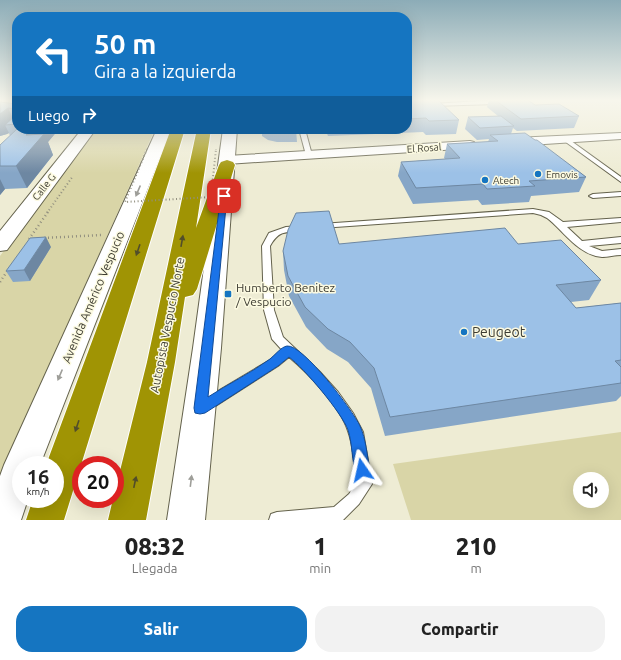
<!DOCTYPE html>
<html lang="es">
<meta charset="utf-8">
<style>
:root{--surface:#fff;--page:#f2f2f2;--text:#222;--muted:#767676;--accent:#1575c1}
body{margin:0;font-family:Ubuntu,sans-serif;background:var(--page);color:var(--text);height:100vh;display:flex;flex-direction:column;font-size:15px;white-space:nowrap}
*{box-sizing:border-box;margin:0}
p{font-size:13px;color:var(--muted)}
.icon{flex:none;width:22px;height:22px;fill:none;stroke:currentColor;stroke-width:2;stroke-linecap:round;stroke-linejoin:round}
.map{position:relative;height:520px;overflow:hidden}
.sheet{display:flex;flex-direction:column;background:var(--surface);flex:1}
.sheet>*{flex:none}
.banner{position:absolute;left:12px;top:12px;width:400px;height:122px;border-radius:16px;box-shadow:0 4px 16px #0002;background:#1575c1;color:#fff;overflow:hidden}
.fabs{position:absolute;left:573px;top:472px;display:grid;gap:8px}
.fabs a{display:grid;place-items:center;width:36px;height:36px;border-radius:50%;background:var(--surface);box-shadow:0 4px 16px #0002;font-size:20px}
.speed{position:absolute;left:12px;top:456px;display:flex;gap:8px;font-size:20px;font-weight:700;text-align:center}
.speed>*{display:grid;place-content:center;width:52px;height:52px;border-radius:50%;background:var(--surface);box-shadow:0 4px 16px #0002;line-height:1}
.speed small{font-size:10px;font-weight:400}
.speed .limit{border:6px solid #d22;background:#fff;color:#111}
.pin{position:absolute;display:grid;place-items:center;width:34px;height:34px;color:#fff;margin:-17px;border-radius:8px;box-shadow:0 2px 6px #0006}
.me{position:absolute;width:44px;margin:-22px;rotate:349deg;stroke-linejoin:round;filter:drop-shadow(0 0 3px #0008)}
.turn{display:flex;align-items:center;gap:14px;height:84px;padding:0 16px;font-size:18px}
.turn .icon{width:52px;height:52px;stroke-width:2.5}
.turn b{display:block;font-size:28px;line-height:34px}
.then{display:flex;align-items:center;height:38px;padding:0 16px;background:#0003;gap:8px;font-size:15px}
.eta{display:flex;justify-content:space-evenly;align-items:center;height:68px;text-align:center}
.eta b{font-size:24px;font-weight:800;line-height:28px}
.primary-button{display:flex;gap:8px;margin-top:auto;padding:8px 16px}
.primary-button a{flex:1;height:46px;border-radius:16px;background:var(--accent);color:#fff;font-size:16px;font-weight:800;line-height:46px;text-align:center}
.primary-button a+a{background:var(--page);color:var(--text)}
.map>svg:first-child{display:block}
.green{fill:#d9d5a7;fill-rule:evenodd}
.lines{fill:none;stroke-linecap:round;stroke-linejoin:round}
.lane-casing{stroke:#64624c;stroke-width:2}
.street-casing{stroke:#64624c;stroke-width:2}
.secondary-casing{stroke:#64624c;stroke-width:2}
.highway-casing{stroke:#fff;stroke-width:2}
.path-far1{stroke:#918f7f;stroke-width:2;stroke-dasharray:1 2.5;stroke-linecap:butt}
.path{stroke:#918f7f;stroke-width:2.5;stroke-dasharray:1 3;stroke-linecap:butt}
.lane{fill:#fff;fill-rule:evenodd}
.street{fill:#fff;fill-rule:evenodd}
.secondary{fill:#fff;fill-rule:evenodd}
.highway{fill:#a09404;fill-rule:evenodd}
.path-bridge-far1{stroke:#918f7f;stroke-width:1.5;stroke-dasharray:0.5 2;stroke-linecap:butt}
.path-bridge{stroke:#918f7f;stroke-width:2;stroke-dasharray:1 2.5;stroke-linecap:butt}
.wall{fill:#86a6c7}
.shaded-wall{fill:#6d87a2}
.building{fill:#9cc1e7;stroke:#6d87a2}
.oneway{fill:#9e9e99}
.oneway2{fill:#524e2a}
.route{fill:#1a73e8;stroke:#114b97}
.poi-dot{fill:#1575c1;stroke:#fcfae1;stroke-width:1.5}
.labels{text-anchor:middle;dominant-baseline:central;stroke-width:3;stroke-linejoin:round;paint-order:stroke}
.far-street-label{font-size:10px;fill:#3e3d33;stroke:#fcfae1}
.far-poi-label{font-size:10px;fill:#3e3d33;stroke:#fcfae1;text-anchor:start}
.poi-label{font-size:12px;fill:#3e3d33;stroke:#fcfae1;text-anchor:start}
.street-label{font-size:12px;fill:#3e3d33;stroke:#fcfae1}
.near-poi-label{font-size:14px;fill:#3e3d33;stroke:#fcfae1;text-anchor:start}
</style>
<div class="map">
<svg width="621" height="520" viewBox="0 0 621 520">
<rect width="100%" height="100%" fill="#eeecd4"/>
<path class="green" d="M95,129H155L0,476V256Z
M621,432V520H411L393,464ZM580,479H602V501H580Z"/>
<g class="lines">
<defs>
<path id="lane" d="M495,100H501L495,104L432,106L430,105L432,104Z
M299,129H305L312,155L311,156L306,155Z
M563,138H567L621,177V182L563,140Z
M621,192V196L593,198L589,196L593,194Z
M533,209L549,212L563,222L621,218V222L567,227L582,241L621,237V243L589,246L602,251L621,249V255C615,255 608,257 602,257C578,255 564,231 547,218L541,215L533,213L321,228L317,226L321,224Z
M301,226L305,228L304,230C287,234 280,228 270,246L274,310L283,337L320,372L338,392L353,413L363,432L372,484L359,504L343,520H269L271,514L277,512L334,507L349,494L357,482C354,465 354,447 348,431C340,406 308,373 289,357L278,366L211,409L206,411L201,409L200,405L201,401L270,360L282,350L272,339L264,310L262,246L269,233L286,227Z"/>
<path id="street" d="M621,133V139L514,146L510,145L508,142L510,139L514,138Z
M470,141L474,142L476,145L474,148L227,164L222,163L221,160L222,157L227,156Z"/>
<path id="secondary" d="M82,129H96L7,250L0,251V231Z
M157,129H171L40,465H21V499H28L21,520H0V476L4,465Z
M223,129H237L221,348L205,520H167L193,348Z"/>
<path id="highway" d="M171,129H185L64,520H26L33,499H55V465H46Z
M197,129H211L196,228L219,165L221,162L227,160L233,162L235,165L197,289L193,295L185,297L175,362L146,520H108L113,499H115V491L147,362Z"/>
</defs>
<use href="#lane" class="lane-casing"/>
<use href="#street" class="street-casing"/>
<use href="#secondary" class="secondary-casing"/>
<use href="#highway" class="highway-casing"/>
<path class="path-far1" d="M47,213L73,176"/>
<path class="path" d="M44,238L101,235
M29,239L48,212
M0,282L8,270"/>
<use href="#lane" class="lane"/>
<use href="#street" class="street"/>
<use href="#secondary" class="secondary"/>
<use href="#highway" class="highway"/>
<path class="path-bridge-far1" d="M216,150V148"/>
<path class="path-bridge" d="M147,149L125,202L211,197L216,149"/>
</g>
<path class="wall" d="M407,100L459,120L456,134L426,135L423,132L328,136L325,129H407Z
M489,100H528L535,105L579,116L574,128L517,131L513,128L511,134L535,140L586,177L579,192L531,196L529,202L482,205L478,200L413,204L398,176L401,162L445,159L444,158L447,144L488,142L489,139L477,140L465,129L468,117L498,116L487,107Z
M0,102L17,104V129H59L48,142L53,155L27,188L5,189L0,195V145L10,136L9,133L7,134L0,136Z
M262,129H296L297,142H277L268,140L262,136Z
M339,244H518L601,280L589,300L571,302L576,308L621,303V396L616,401L385,436L371,388L348,362L327,349L306,327L289,296L284,270L283,251Z
M51,247L30,281L13,282L6,271Z"/>
<path class="shaded-wall" d="M8,108L16,124L5,125L9,133L7,134L0,136V114Z
M32,129H59L48,142L53,155L27,188L16,166L26,135Z
M0,179L5,189L0,195Z
M46,237L51,247L30,281L24,270Z"/>
<path class="building" d="M407,100H438L459,120L429,121L426,118L407,119Z
M495,100H528L535,105L559,104L579,116L521,119Z
M0,102L17,104V109L8,108L0,114Z
M17,114V124L5,125Z
M501,116L514,126L480,128L468,117Z
M17,129H32L26,135L44,134L16,166H0V145Z
M525,133L535,140H537L586,177L529,181L535,186L487,189L483,184L416,188L401,162L460,158L447,144L498,141L490,135Z
M329,211L339,244L505,228L518,244L561,240L601,280L556,285L576,308L621,303V360L615,361L621,367V383L390,417L374,368L350,342L328,329L305,307L288,276L283,251L288,230L296,213Z
M46,237L24,270L6,271L30,238Z"/>
<defs><path id="oneway-solid" d="M-6-.8H1V-3.2L6.5 0L1 3.2V.8H-6Z"/></defs>
<g class="oneway">
<use href="#oneway-solid" transform="translate(138 191) rotate(113)"/>
<use href="#oneway-solid" transform="translate(60 375) rotate(113)"/>
<use href="#oneway-solid" transform="translate(191 481) rotate(-83)"/>
</g>
<g class="oneway2">
<use href="#oneway-solid" transform="translate(182 241) rotate(-80)"/>
<use href="#oneway-solid" transform="translate(138 250) rotate(109)"/>
<use href="#oneway-solid" transform="translate(77 426) rotate(109)"/>
<use href="#oneway-solid" transform="translate(135 482) rotate(-78)"/>
</g>
<linearGradient id="sky" x2="0" y2="1"><stop stop-color="#8cacb7"/><stop offset="0.58" stop-color="#f7f6ec"/><stop offset="1" stop-color="#f7f6ec" stop-opacity="0"/></linearGradient>
<rect width="621" height="173" fill="url(#sky)"/>
<path class="route" d="M221,194H224L227,196L208,397C228,384 251,373 270,359C275,355 281,347 287,346C303,344 353,411 360,426C366,439 367,456 370,470L368,475L362,478L357,475C351,461 353,445 348,430C342,413 304,368 289,357L278,366L205,413L200,414L195,413L194,408Z"/>
<g class="poi-dot">
<circle cx="538" cy="174" r="4"/>
<circle cx="485" cy="180" r="4"/>
<rect x="224" y="290" width="8" height="8" rx="2"/>
<circle cx="464" cy="332" r="4"/>
</g>
<g class="labels">
<g class="far-street-label">
<text transform="translate(424 148) rotate(-4)">El Rosal</text>
<text transform="translate(44 187) rotate(-52)">Calle G</text>
</g>
<g class="far-poi-label">
<text x="546" y="174">Emovis</text>
<text x="493" y="180">Atech</text>
</g>
<g class="poi-label">
<text x="236" y="287">Humberto Benitez<tspan x="236" dy="14">/ Vespucio</tspan></text>
</g>
<g class="street-label">
<text transform="translate(93 297) rotate(-67)">Avenida Américo Vespucio</text>
<text transform="translate(167 325) rotate(-79)">Autopista Vespucio Norte</text>
</g>
<g class="near-poi-label">
<text x="472" y="332">Peugeot</text>
</g>
</g>
</svg>
<div class="fabs">
<a><svg class="icon" aria-label="sound" viewBox="0 0 24 24"><path d="M4 9h4l5-4v14l-5-4H4zM17 9q2 3 0 6"/></svg></a>
</div>
<div class="speed"><div>16<small>km/h</small></div><div class="limit">20</div></div>
<div class="pin" style="left:224px;top:196px;background:#d93025"><svg class="icon" aria-label="arrive" viewBox="0 0 24 24"><path d="M6 21V4h12l-3 4 3 4H6"/></svg></div>
<svg class="me" style="left:362px;top:470px" viewBox="-20 -20 40 40"><path d="M0-17L14 15 0 8-14 15z" fill="#1a73e8" stroke="#fff" stroke-width="4"/></svg>
<div class="banner">
<div class="turn"><svg class="icon" aria-label="left" viewBox="0 0 24 24"><path d="M17 20v-9H6M10 6l-5 5 5 5"/></svg><div><b>50 m</b>Gira a la izquierda</div></div>
<div class="then">Luego<svg class="icon" aria-label="right" viewBox="0 0 24 24"><path d="M7 20v-9h11M14 6l5 5-5 5"/></svg></div>
</div>
</div>
<section class="sheet">
<div class="eta">
<div><b>08:32</b><p>Llegada</p></div>
<div><b>1</b><p>min</p></div>
<div><b>210</b><p>m</p></div>
</div>
<div class="primary-button"><a>Salir</a><a>Compartir</a></div>
</section>
